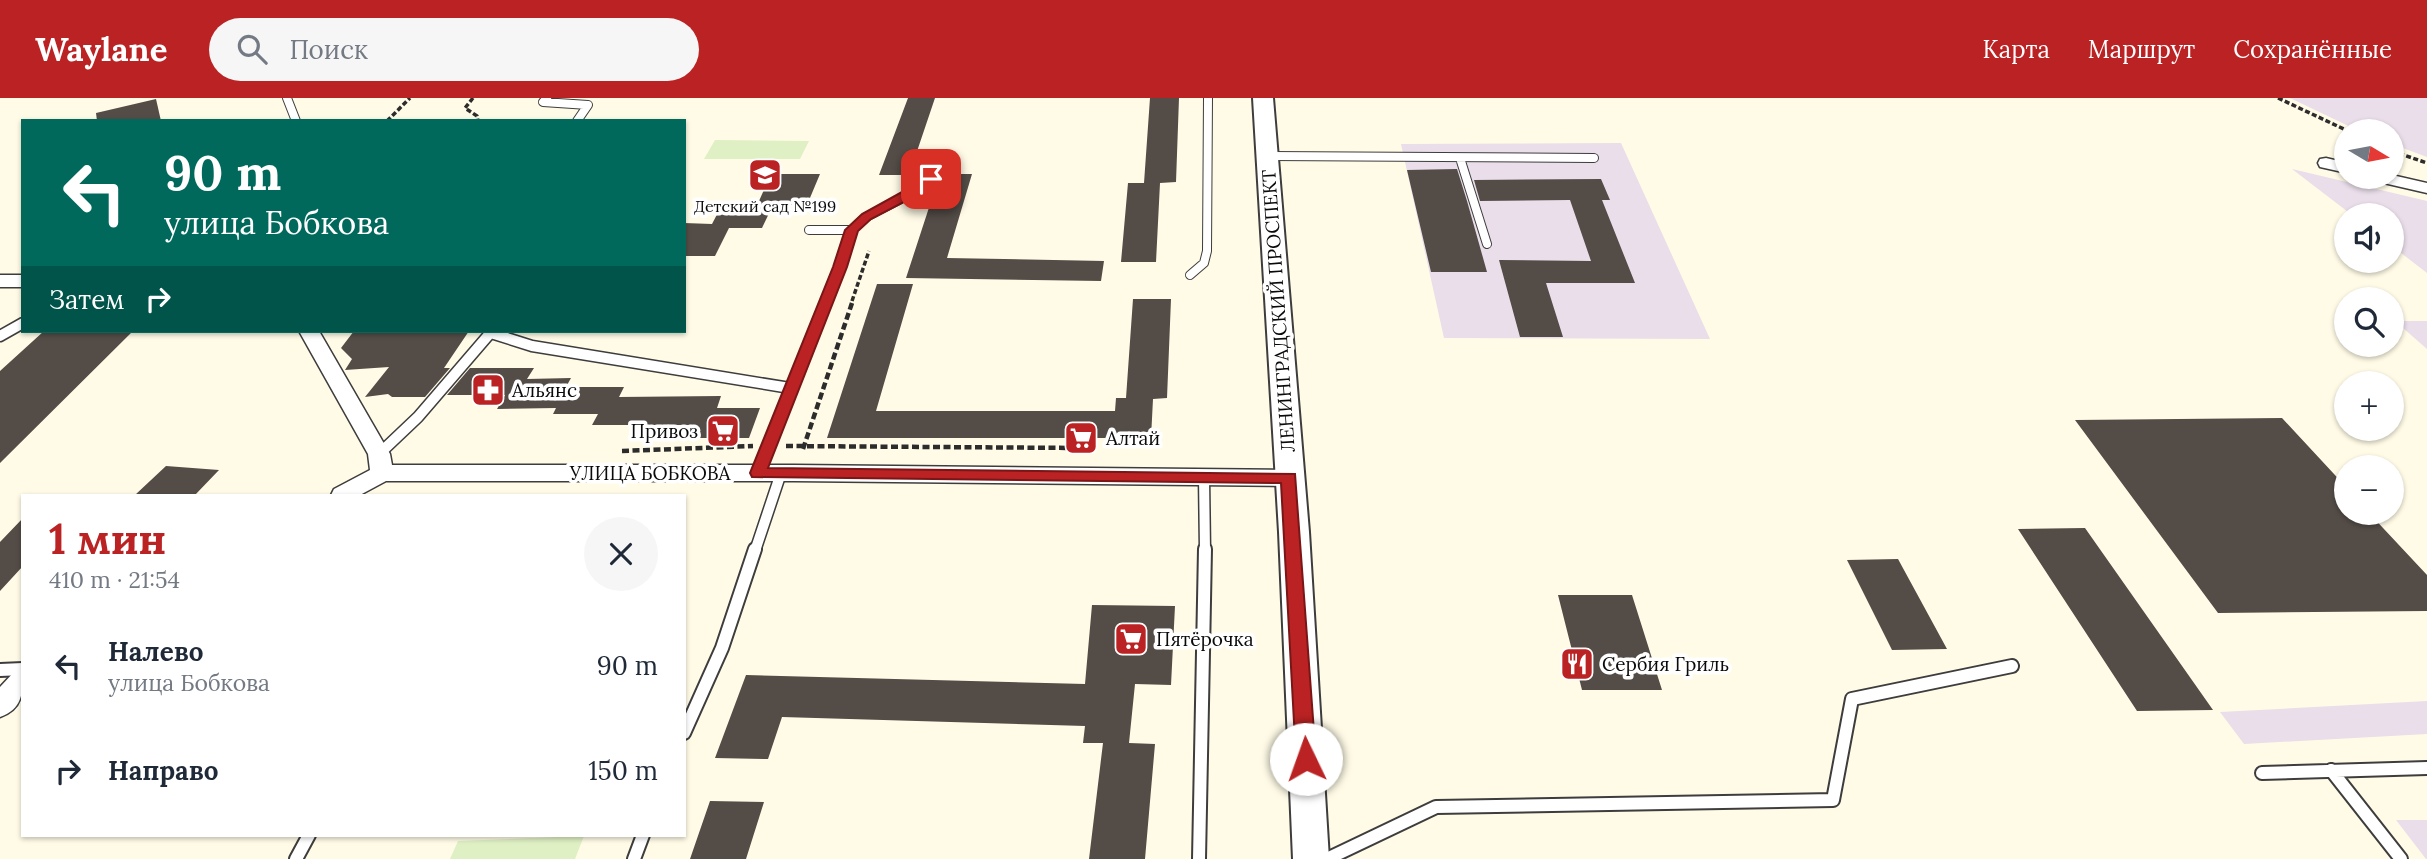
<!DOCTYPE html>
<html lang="ru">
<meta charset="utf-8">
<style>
:root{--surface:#fff;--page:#f6f6f7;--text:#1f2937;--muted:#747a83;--accent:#ba2223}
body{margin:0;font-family:Lora,serif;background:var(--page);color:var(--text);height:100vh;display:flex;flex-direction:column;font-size:26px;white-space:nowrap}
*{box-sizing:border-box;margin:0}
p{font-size:23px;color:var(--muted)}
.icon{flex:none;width:38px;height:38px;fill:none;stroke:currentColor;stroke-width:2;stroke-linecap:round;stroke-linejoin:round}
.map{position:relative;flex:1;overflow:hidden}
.details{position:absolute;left:21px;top:396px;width:665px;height:343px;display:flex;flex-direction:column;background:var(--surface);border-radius:0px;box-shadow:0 2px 5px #0004}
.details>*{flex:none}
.top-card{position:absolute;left:21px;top:21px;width:665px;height:214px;border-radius:0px;box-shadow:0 2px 5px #0004;background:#00695c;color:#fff;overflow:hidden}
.needle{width:46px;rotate:100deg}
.fabs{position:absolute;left:2334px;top:21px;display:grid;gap:14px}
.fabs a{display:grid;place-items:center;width:70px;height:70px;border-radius:50%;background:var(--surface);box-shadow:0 2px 5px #0004;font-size:35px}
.pin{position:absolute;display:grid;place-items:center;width:60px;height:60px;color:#fff;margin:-30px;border-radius:14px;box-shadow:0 4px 10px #0006}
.me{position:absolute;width:77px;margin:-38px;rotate:357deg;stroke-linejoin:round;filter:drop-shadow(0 0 5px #0008)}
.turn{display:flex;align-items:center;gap:24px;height:147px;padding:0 28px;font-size:32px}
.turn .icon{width:91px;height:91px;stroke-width:2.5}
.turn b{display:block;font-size:49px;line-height:60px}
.then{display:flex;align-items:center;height:66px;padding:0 28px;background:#0003;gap:14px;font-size:26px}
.round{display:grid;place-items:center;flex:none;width:74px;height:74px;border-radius:37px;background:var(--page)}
.headline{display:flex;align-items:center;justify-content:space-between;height:119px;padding:0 28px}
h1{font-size:42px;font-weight:800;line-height:52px;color:var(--accent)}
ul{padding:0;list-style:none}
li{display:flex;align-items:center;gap:21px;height:105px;padding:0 28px}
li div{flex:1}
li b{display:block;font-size:26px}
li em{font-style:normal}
header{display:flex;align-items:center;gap:42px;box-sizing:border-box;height:98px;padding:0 35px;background:var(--accent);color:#fff}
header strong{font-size:33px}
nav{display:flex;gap:38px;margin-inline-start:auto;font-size:24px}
.search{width:490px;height:63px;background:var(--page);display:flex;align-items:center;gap:18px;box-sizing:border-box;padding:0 24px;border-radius:38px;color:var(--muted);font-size:26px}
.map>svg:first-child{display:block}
.industrial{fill:#e9deea}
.pitch{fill:#dff0c4}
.building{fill:#534c47}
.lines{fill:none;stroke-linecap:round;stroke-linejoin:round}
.service-far2-casing{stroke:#3d3d3d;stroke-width:10}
.service-far1-casing{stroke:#3d3d3d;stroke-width:13}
.service-casing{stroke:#3d3d3d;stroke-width:16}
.minor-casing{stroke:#3d3d3d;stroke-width:3}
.tertiary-casing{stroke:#3d3d3d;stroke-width:4}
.path-far1{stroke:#2c2c2c;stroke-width:3.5;stroke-dasharray:5 2.5;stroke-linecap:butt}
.path{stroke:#2c2c2c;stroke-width:4.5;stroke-dasharray:7 3.5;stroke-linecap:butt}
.service-far2{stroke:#fff;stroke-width:8}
.service-far1{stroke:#fff;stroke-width:10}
.service{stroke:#fff;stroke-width:12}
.minor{fill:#fff;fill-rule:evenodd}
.tertiary{fill:#fff;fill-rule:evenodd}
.route{fill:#ba2223;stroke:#791617;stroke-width:2}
.labels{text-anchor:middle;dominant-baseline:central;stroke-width:7;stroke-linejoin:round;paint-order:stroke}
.far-poi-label{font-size:16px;fill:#0a0a0a;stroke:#fff}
.street-label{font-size:19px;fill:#0a0a0a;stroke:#fff}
.poi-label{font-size:19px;fill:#0a0a0a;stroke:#fff;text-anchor:start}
</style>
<header>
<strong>Waylane</strong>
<div class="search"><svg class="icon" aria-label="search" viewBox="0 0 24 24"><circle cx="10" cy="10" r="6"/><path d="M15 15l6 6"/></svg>Поиск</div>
<nav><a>Карта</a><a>Маршрут</a><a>Сохранённые</a></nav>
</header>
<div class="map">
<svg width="2427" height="761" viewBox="0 0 2427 761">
<rect width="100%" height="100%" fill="#fffbe7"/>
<path class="industrial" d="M2290,0H2427V59L2392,46V33H2359Z
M1621,45L1710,241L1444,240L1401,46Z
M2292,71L2427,103V175L2392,148V117H2352Z
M2395,223H2427V251Z
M2427,603V636L2244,646L2220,614Z
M2396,722H2427V761H2426Z"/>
<path class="pitch" d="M715,42L809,43L800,61H704Z
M584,738L575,761H450L458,743Z"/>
<path class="building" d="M908,0H935L909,77H879Z
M1150,0H1179L1176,84L1160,85L1156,164H1121L1128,85H1144Z
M156,1L161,23H97L96,15Z
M1457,71L1467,103L1487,174H1431L1407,72Z
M771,76H820L807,107H773L762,130H729L715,158H684V125L712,126L724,103H759Z
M948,76H972L947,160L1104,163L1101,183L906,180L937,85Z
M1601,81L1610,102H1602L1635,185H1546L1563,239H1520L1499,162L1591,163L1570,102L1480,103L1474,82Z
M877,186H913L876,313H1115L1116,300H1126L1133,201H1171L1167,300L1153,301L1151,340H827Z
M44,233H133L0,365V273Z
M354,233H469L444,270H450L425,299H392L388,296L365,299L389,269L345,272L352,261L341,250Z
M470,270H534L527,281L571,280L566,289H624L619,299L721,298L717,310H760L749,340H690L696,327H592L598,316H553L556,310L497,311L505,297H447Z
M2282,320L2347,390V415H2369L2427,477V513L2218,515L2075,322Z
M166,368L219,372L195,397H135Z
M23,420V468L0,493V444Z
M2085,430L2213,612L2137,613L2018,431Z
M1898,461L1947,551L1892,552L1847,462Z
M1558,497H1632L1662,592H1582Z
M1092,507L1175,508L1171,587L1135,586L1129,645L1155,646L1145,761H1089L1103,645H1083L1085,628L782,619L768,661L715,660L746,577L1085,586Z
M710,703L764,704L746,761H690Z"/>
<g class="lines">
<defs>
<path id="service-far2" d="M287,0L296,23
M547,0L543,4L588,7L577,23
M1268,58L1594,60
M1460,60L1487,146
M809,132H852
M1190,177L1204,165L1207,153L1208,0
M826,203L852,132L866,119L918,92L944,71"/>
<path id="service-far1" d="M491,235L532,248L790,290
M0,238L23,225
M379,356L418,319L492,233
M758,375L827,202
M1204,379L1205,453
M755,453L781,375"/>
<path id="service" d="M0,572L23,571
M684,635L722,550L755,451
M2331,672L2401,761
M2262,675L2427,670
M296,761L309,737
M634,761L643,737
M1199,761L1205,451
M1327,761L1436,709L1833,702L1852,601L2012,568"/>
<path id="minor" d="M2326,60L2347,65V75L2320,69L2318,65L2320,61Z
M2392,77L2427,85V95L2375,83L2372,79H2392Z
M0,177H23V189H0Z
M299,233H319L390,356L392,367H794L1289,372L1297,375L1300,380L1297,385L1289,388L794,383H386L360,397H331L334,391L370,372L368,356Z
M23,571C23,592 24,611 0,619V589L14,574Z"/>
<path id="tertiary" d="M1253,0H1273L1309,434L1329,761H1293L1279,434Z"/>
</defs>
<use href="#service-far2" class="service-far2-casing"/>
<use href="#service-far1" class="service-far1-casing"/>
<use href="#service" class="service-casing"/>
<use href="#minor" class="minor-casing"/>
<use href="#tertiary" class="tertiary-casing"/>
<path class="path-far1" d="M473,0L465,10L477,18L478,23
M2278,0L2348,33
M387,23L410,0
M2392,53L2427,65
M852,203L869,153"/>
<path class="path" d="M786,348L1081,350
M803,351L853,202
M622,353L753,348"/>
<use href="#service-far2" class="service-far2"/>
<use href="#service-far1" class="service-far1"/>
<use href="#service" class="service"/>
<use href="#minor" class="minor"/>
<use href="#tertiary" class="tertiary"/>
</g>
<path class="route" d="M931,78L937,81L923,94L871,121L858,133L847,169L768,370L1295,376L1316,661L1313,667L1306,669L1299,667L1296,661L1281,385L752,379L750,375L833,169L845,132L862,116Z"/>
<defs>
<symbol id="school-square" viewBox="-11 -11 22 22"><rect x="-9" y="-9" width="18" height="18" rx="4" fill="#ba2223" stroke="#fff"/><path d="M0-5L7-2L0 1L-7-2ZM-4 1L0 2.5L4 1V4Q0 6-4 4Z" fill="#fff"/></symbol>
<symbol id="pharmacy-square" viewBox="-11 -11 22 22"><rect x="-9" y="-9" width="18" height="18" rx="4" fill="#ba2223" stroke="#fff"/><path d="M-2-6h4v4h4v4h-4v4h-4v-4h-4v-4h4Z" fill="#fff"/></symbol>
<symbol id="supermarket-square" viewBox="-11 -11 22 22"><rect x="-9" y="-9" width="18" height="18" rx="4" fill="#ba2223" stroke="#fff"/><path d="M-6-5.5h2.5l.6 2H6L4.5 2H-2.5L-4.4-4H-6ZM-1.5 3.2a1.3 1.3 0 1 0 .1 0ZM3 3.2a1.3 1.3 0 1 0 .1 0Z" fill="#fff"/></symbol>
<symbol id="restaurant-square" viewBox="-11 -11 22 22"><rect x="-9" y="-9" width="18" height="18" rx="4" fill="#ba2223" stroke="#fff"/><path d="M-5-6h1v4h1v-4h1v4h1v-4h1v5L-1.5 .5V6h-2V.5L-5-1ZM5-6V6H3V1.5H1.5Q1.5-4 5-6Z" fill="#fff"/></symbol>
</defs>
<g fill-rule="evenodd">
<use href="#school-square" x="746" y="58" width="38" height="38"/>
<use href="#pharmacy-square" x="469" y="273" width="38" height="38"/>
<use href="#supermarket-square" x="704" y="314" width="38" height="38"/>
<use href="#supermarket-square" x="1062" y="321" width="38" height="38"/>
<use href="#supermarket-square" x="1112" y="522" width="38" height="38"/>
<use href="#restaurant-square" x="1558" y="547" width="38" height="38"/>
</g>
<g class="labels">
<g class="far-poi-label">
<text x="765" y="108">Детский сад №199</text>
</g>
<g class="street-label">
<text transform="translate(1278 213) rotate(-94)">ЛЕНИНГРАДСКИЙ ПРОСПЕКТ</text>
<text x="650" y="375">УЛИЦА БОБКОВА</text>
</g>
<g class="poi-label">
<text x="512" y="292">Альянс</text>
<text x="698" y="333" text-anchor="end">Привоз</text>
<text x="1106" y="340">Алтай</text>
<text x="1156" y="541">Пятёрочка</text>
<text x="1602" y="566">Сербия Гриль</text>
</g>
</g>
</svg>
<div class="fabs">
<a><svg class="needle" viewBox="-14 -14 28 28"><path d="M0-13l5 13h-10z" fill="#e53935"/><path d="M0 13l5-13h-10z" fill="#747a83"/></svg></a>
<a><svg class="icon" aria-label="sound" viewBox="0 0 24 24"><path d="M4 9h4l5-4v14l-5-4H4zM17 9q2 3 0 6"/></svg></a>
<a><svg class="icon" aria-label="search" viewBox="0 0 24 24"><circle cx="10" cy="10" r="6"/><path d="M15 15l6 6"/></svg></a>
<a>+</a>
<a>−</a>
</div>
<div class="pin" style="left:931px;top:81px;background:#d93025"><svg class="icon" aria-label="arrive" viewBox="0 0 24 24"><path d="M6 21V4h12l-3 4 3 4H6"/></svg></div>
<svg class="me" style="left:1306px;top:661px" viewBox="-20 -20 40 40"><circle r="19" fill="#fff"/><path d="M0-13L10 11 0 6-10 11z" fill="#ba2223"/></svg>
<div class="top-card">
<div class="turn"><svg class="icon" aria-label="left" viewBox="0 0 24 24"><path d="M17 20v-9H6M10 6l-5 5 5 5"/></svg><div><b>90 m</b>улица Бобкова</div></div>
<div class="then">Затем<svg class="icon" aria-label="right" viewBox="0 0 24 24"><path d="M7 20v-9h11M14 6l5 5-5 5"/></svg></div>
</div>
<section class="details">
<div class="headline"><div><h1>1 мин</h1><p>410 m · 21:54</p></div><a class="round"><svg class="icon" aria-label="close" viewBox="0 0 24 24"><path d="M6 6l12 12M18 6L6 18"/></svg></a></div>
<ul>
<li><svg class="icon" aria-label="left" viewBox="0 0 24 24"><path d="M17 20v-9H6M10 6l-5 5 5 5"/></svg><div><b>Налево</b><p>улица Бобкова</p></div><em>90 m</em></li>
<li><svg class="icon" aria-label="right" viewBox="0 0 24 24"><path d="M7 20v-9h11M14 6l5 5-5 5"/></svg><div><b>Направо</b></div><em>150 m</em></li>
</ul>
</section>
</div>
